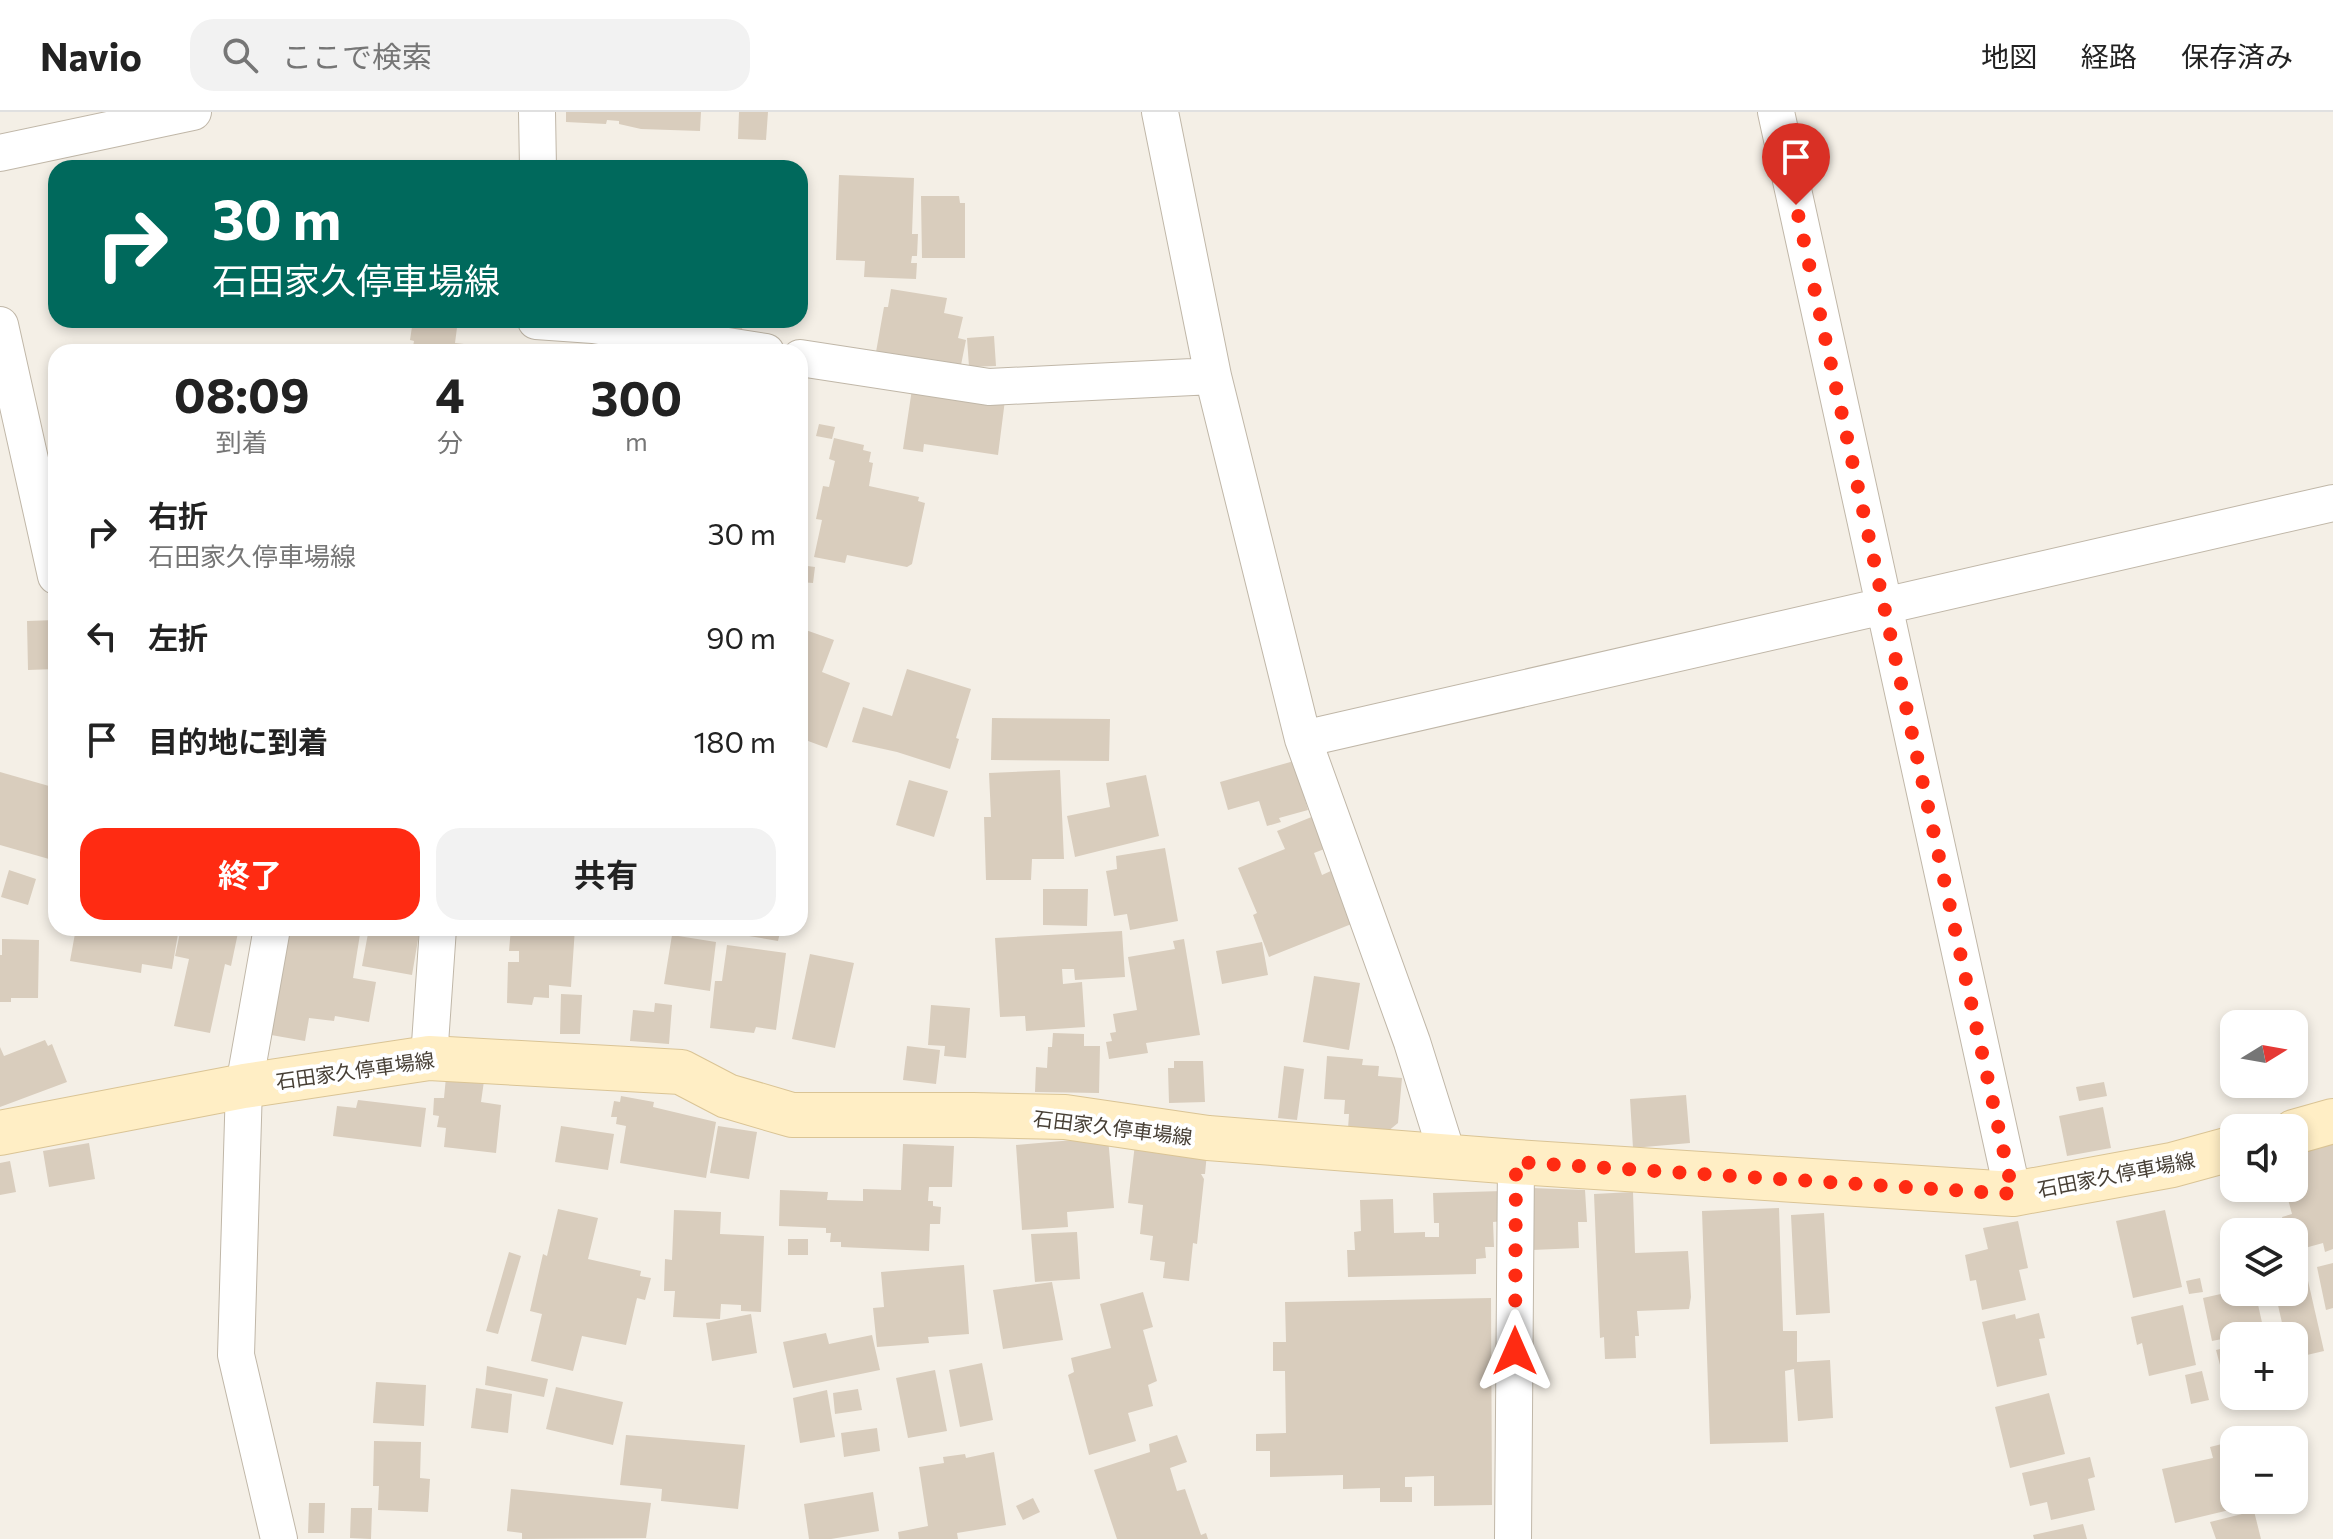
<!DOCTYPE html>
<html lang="ja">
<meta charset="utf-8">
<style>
:root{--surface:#fff;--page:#f2f2f2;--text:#222;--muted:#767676;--line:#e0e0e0;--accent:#ff2b12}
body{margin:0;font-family:Commissioner,"Noto Sans JP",sans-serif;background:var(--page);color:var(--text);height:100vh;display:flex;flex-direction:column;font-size:30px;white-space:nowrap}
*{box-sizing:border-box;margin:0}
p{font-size:26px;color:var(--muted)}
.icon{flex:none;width:44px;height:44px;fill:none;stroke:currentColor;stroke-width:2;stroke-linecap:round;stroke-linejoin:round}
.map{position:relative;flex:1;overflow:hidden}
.details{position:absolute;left:48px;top:232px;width:760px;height:592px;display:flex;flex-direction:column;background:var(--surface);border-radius:24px;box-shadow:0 4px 12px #0003}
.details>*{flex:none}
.hud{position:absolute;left:48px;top:48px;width:760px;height:168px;border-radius:24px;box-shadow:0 4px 12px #0003;background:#00695c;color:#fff;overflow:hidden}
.needle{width:52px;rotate:79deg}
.tools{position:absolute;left:2220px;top:898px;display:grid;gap:16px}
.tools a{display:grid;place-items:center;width:88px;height:88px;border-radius:16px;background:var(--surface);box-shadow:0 4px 12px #0003;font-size:40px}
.pin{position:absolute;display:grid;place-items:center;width:68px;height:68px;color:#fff;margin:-82px -34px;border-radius:50% 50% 50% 0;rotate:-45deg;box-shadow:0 0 8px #0007}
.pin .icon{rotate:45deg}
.me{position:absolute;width:88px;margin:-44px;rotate:0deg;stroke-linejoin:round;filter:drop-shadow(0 0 6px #0008)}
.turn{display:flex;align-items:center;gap:28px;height:168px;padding:0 32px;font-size:36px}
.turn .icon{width:104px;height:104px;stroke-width:2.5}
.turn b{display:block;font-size:56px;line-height:68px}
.eta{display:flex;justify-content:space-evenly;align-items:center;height:136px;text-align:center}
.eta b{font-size:48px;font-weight:700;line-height:56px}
.action{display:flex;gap:16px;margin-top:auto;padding:16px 32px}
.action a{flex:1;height:92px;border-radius:24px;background:var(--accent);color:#fff;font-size:32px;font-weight:700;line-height:92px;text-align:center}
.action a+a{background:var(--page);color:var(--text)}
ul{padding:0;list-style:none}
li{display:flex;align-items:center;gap:24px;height:104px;padding:0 32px}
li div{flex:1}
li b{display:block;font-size:30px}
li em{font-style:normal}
header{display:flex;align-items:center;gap:48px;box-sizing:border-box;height:112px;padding:0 40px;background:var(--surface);border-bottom:2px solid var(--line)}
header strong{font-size:38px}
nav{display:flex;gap:44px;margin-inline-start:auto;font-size:28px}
.search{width:560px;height:72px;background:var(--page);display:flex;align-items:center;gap:20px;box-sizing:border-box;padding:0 28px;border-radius:24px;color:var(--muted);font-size:30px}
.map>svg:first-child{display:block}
.building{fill:#d9cdbd}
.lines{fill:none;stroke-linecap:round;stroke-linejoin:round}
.minor-casing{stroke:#c0b7a8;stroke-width:38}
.secondary-casing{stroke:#dac495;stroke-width:46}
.minor{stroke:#fff;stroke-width:36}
.secondary{stroke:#ffeec5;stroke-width:44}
.route{stroke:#ff2b12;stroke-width:14;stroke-dasharray:0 25.2}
.labels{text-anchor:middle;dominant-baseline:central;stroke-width:8;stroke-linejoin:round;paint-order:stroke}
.street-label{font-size:20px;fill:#473f35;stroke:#fff}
</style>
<header>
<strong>Navio</strong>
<div class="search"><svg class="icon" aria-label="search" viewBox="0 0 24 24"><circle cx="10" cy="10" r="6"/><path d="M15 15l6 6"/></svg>ここで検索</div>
<nav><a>地図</a><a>経路</a><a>保存済み</a></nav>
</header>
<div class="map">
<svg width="2333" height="1427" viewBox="0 0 2333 1427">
<rect width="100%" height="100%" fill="#f4efe6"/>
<path class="building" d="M566,0H701L700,19L641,17L619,12V9L607,8L606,12L566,10Z
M739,0H768L766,28L738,27Z
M839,63L914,66L912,122H918L917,144H912L911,151H917L916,167L864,165L865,149L836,148Z
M921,84H959L960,91H965V146H922Z
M891,177L947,186L944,201L963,205L958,226L966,228L961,253L876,240L884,195H888Z
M413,208H458L455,231L464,232L463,240H412L414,229L410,228Z
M680,208H743L742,218L680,210Z
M994,224L996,254L969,255L967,226Z
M601,225L650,240H599Z
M912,277L1005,288L998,343L924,332L923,340L903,337Z
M819,312L835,315L832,327L816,324Z
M834,326L864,333L863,338L871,340L869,350L873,351L869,374L919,385L918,389L925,391L912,452L907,455L847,443L845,451L814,445L822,408L816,407L823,374L829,375L835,349L829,347Z
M800,453L815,455L813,471L800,470Z
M56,508V557L28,558L27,509Z
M800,516L834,528L822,560L850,571L827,636L800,626Z
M907,557L971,577L956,626L959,627L950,657L897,640L852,630L863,595L892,604Z
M992,606L1110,607L1109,649L991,648Z
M1294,649L1308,698L1279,706L1281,710L1267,714L1259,689L1228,698L1220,670Z
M1060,658L1064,747H1032L1031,768H986L984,705H991L989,661Z
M0,660L56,676V730L53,729L49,747L0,733Z
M1146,663L1159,724L1075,745L1067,704L1110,695L1106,671Z
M909,668L948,679L934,725L896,713Z
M1314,704L1327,736L1314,741L1322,763L1333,758L1354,811L1269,845L1253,803L1257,801L1238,756L1285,737L1277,719Z
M1165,736L1178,809L1130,818L1127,802L1114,804L1106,759L1117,757L1116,744Z
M9,758L36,767L28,793L1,785Z
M1043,777H1088L1087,814L1043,813Z
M76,816H179L172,857L142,852L141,861L70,849Z
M181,816H239L231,854L225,852L210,921L174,914L189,847L175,844Z
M287,816H361L353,866L376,870L369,910L335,904L334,909L309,906L305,929L260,921Z
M369,816H420L412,863L362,854Z
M511,816H575L571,875L549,873V886L534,885L532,893L507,891L508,850H519V839H509Z
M725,816H781L778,829L725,820Z
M1122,819L1125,865L1075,868L1074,857H1062L1063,872L1082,870L1085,915L1026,919L1025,904L1000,905L995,826Z
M672,823L716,830L710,879L664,872Z
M2,827L39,828L38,886H11V890H0V843H2Z
M1184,827L1200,923L1146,931L1148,941L1109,947L1106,930L1112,929L1110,921L1116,920L1113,902L1137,898L1128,845L1175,837L1173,829Z
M1262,830L1268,863L1222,872L1216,839Z
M727,833L786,841L776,918L756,915L754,921L710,916L715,869H722Z
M810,842L854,851L835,936L792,927Z
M1314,864L1360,871L1349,938L1303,930Z
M561,882L582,883L580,922H560Z
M655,891L672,893L669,932L630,929L633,898L654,900Z
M931,893L970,896L966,946L944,944L945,934L928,933Z
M1053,921L1084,922V934H1100L1099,981L1035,980L1036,955L1047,956L1048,935H1052Z
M45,928L48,934L52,932L67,970L0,995V935L4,944Z
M907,934L940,938L936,972L903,968Z
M1327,944L1363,947L1362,953L1379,954L1378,964L1402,966L1398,1011L1387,1020L1348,1017L1349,1002H1344L1345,988L1324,987Z
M1174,949H1203L1205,990L1169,991L1168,956H1174Z
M1284,954L1304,957L1297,1008L1278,1006Z
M446,965L484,969L481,990L501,993L496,1041L444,1035L446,1016L437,1015L439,1004L433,1003L434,986H444Z
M2104,970L2107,984L2079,989L2076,975Z
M1686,983L1690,1031L1633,1036L1630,987Z
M621,984L654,990L653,995L716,1010L706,1066L620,1051L626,1014L616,1012L617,1005H611L614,989L620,990Z
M358,988L426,996L421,1035L333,1024L337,994L356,996Z
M2103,995L2111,1036L2067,1044L2059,1004Z
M561,1014L614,1022L608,1058L555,1050Z
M718,1014L757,1020L749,1067L710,1061Z
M1108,1025L1114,1096L1067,1100L1068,1115L1022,1118L1016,1033Z
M89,1031L95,1067L49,1075L43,1039Z
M903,1032L954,1034L952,1075H929L928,1089H933V1094L941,1095L940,1112H930L929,1139L841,1135V1130H830L831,1121H826V1116L779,1114L780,1078L828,1080L827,1088L863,1089V1077L901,1078Z
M1135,1032L1207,1041L1205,1062H1201L1204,1067L1197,1132L1193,1131L1189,1169L1163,1166L1165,1150L1150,1148L1153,1124L1140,1122L1143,1093L1128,1091Z
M2333,1032V1137L2325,1140L2323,1131L2294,1139V1120H2286L2282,1105L2292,1102L2286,1080L2299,1077L2294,1057V1042Z
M10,1049L16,1080L0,1083V1051Z
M1532,1076L1585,1078L1587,1110H1578L1579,1136L1532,1138Z
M1503,1079L1504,1109L1493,1110L1494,1135H1485L1486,1146L1476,1147V1162L1348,1165L1347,1138H1355L1354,1120L1361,1119L1360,1088L1393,1087L1394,1121L1425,1120V1125H1439V1111H1434L1433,1081Z
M1633,1080L1635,1141L1688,1139L1691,1185L1689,1197L1637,1199L1639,1224H1635L1636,1246L1605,1247L1604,1225L1600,1226L1594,1082Z
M1779,1096L1783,1219H1797V1250L1830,1248L1833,1306L1798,1309L1794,1257L1785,1259L1788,1330L1710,1332L1702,1099Z
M558,1097L598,1106L588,1147L641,1159L640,1164L651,1166L645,1188L637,1186L626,1233L582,1224L573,1259L531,1249L542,1202L530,1199L543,1142L547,1144Z
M674,1098L721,1100L720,1122L764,1124L761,1200L741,1199V1193L721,1192L720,1207L673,1205L675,1179H664L665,1147L672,1148Z
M2165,1098L2182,1175L2133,1186L2116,1109Z
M1824,1101L1830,1201L1796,1203L1791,1103Z
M2018,1109L2028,1156L2019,1158L2026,1188L1982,1198L1976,1168L1970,1169L1965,1143L1988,1137L1983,1116Z
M1077,1120L1080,1167L1035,1170L1031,1122Z
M788,1127H808V1143H788Z
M509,1140L521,1144L498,1222L486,1219Z
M2333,1151V1196L2326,1198L2317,1155Z
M964,1153L969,1222L928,1225L929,1231L877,1235L873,1196L884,1195L881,1160Z
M2306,1160L2324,1239L2294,1246V1224H2285L2275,1180H2294V1163Z
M2200,1166L2203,1180L2189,1182L2186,1169Z
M1052,1170L1063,1228L1003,1237L993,1178Z
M2234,1179L2237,1193L2257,1188L2265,1224H2234V1250L2220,1253L2216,1238L2229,1235L2227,1226L2212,1229L2203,1186Z
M1143,1180L1153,1215L1143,1218L1157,1269L1148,1273L1153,1294L1128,1301L1136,1329L1089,1343L1068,1263L1074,1260L1071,1246L1111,1236L1100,1192Z
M1491,1186L1492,1393L1434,1394V1364L1405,1365V1375H1412V1390H1380V1376L1343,1377V1363L1270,1365V1339H1256V1322L1286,1321L1285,1259H1273V1230H1286L1285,1190Z
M2183,1193L2196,1253L2149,1264L2142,1231L2137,1233L2131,1205Z
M2039,1201L2045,1226L2039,1227L2047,1263L1997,1275L1982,1210L2015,1202L2016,1207Z
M751,1202L757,1241L712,1249L706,1211Z
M826,1221L829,1232L872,1223L880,1258L793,1276L783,1230Z
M982,1251L993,1308L960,1315L949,1258Z
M487,1254L548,1267L544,1285L485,1273Z
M935,1258L947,1319L908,1326L896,1266Z
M2202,1259L2209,1288L2191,1292L2185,1263Z
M376,1270L426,1273L424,1314L373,1311Z
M556,1275L623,1290L613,1333L546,1317Z
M476,1276L512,1282L508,1321L471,1316Z
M858,1277L862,1298L835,1302L833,1281Z
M827,1278L835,1325L800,1331L793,1286Z
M2049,1281L2065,1342L2010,1356L1995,1295Z
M877,1316L880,1339L844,1345L841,1321Z
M626,1323L745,1333L738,1397L661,1389L662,1377L620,1373Z
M1177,1323L1187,1350L1170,1356L1177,1379L1185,1377L1201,1423L1206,1421L1208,1427H1117L1094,1358L1150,1340L1149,1332Z
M374,1329L421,1330L420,1366L430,1367L428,1400L378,1398L379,1374H373Z
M2234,1329V1388L2267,1389L2175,1411L2162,1357L2213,1346L2210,1335Z
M994,1340L1006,1413L957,1421L958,1427H899L898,1420L928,1414L919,1355L944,1351L943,1345L965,1342L966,1346Z
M2090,1345L2095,1365L2088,1367L2095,1398L2051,1408L2047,1390L2030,1394L2022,1361Z
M511,1377L651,1391L646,1426L522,1427V1421L507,1419Z
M873,1380L879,1419L831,1427H809L804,1392Z
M1033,1386L1040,1400L1023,1408L1016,1394Z
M309,1391H325L324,1421H308Z
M351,1396H372L371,1427L350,1426Z
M2254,1399L2261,1427H2216L2210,1410Z
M2083,1412L2087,1427H2034L2033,1423Z"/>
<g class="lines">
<defs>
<path id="minor" d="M537,0L538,56
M1160,0L1213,264L1303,627L1412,930L1448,1045
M1776,0L2013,1082
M0,41L193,0
M536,209L593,213L766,240
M0,213L56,464
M800,246L989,275L1213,264
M1303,627L2333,391
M272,816L244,974L236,1243L279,1427
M429,946L438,816
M1513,1427L1516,1050"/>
<path id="secondary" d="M2294,1020L2333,1009
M0,1021L244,974L429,946L681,960L727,984L792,1003H973L1065,1005L1208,1026L1516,1050L2013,1082L2172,1053L2234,1036"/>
</defs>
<use href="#minor" class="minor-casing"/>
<use href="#secondary" class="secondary-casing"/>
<use href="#minor" class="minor"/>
<use href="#secondary" class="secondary"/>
</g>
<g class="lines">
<path class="route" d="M1515,1239L1516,1050L2013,1082L1796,93"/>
</g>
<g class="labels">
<g class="street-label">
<text transform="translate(355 958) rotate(-8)">石田家久停車場線</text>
<text transform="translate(1113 1015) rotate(7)">石田家久停車場線</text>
<text transform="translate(2116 1062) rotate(-11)">石田家久停車場線</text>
</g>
</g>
</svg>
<div class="tools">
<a><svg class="needle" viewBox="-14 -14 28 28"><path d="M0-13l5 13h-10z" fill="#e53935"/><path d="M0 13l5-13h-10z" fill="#767676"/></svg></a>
<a><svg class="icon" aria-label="sound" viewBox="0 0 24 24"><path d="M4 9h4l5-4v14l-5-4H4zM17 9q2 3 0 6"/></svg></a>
<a><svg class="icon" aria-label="layers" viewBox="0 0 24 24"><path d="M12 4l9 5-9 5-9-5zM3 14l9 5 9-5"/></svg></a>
<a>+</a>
<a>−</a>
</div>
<div class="pin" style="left:1796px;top:93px;background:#d93025"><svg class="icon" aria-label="arrive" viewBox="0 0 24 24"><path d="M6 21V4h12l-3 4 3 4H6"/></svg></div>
<svg class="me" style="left:1515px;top:1239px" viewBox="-20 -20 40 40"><path d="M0-17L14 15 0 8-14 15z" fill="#ff2b12" stroke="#fff" stroke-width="4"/></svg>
<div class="hud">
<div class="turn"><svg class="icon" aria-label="right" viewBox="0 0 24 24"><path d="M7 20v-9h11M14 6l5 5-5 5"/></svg><div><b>30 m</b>石田家久停車場線</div></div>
</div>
<section class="details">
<div class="eta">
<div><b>08:09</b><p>到着</p></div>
<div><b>4</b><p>分</p></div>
<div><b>300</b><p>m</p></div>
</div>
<ul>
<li><svg class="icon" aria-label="right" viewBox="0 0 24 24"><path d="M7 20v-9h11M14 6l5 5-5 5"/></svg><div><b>右折</b><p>石田家久停車場線</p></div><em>30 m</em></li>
<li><svg class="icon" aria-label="left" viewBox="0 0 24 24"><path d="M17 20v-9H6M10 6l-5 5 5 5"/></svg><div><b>左折</b></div><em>90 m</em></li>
<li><svg class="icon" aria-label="arrive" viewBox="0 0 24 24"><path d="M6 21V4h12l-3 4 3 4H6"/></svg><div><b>目的地に到着</b></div><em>180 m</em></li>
</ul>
<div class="action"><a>終了</a><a>共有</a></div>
</section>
</div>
